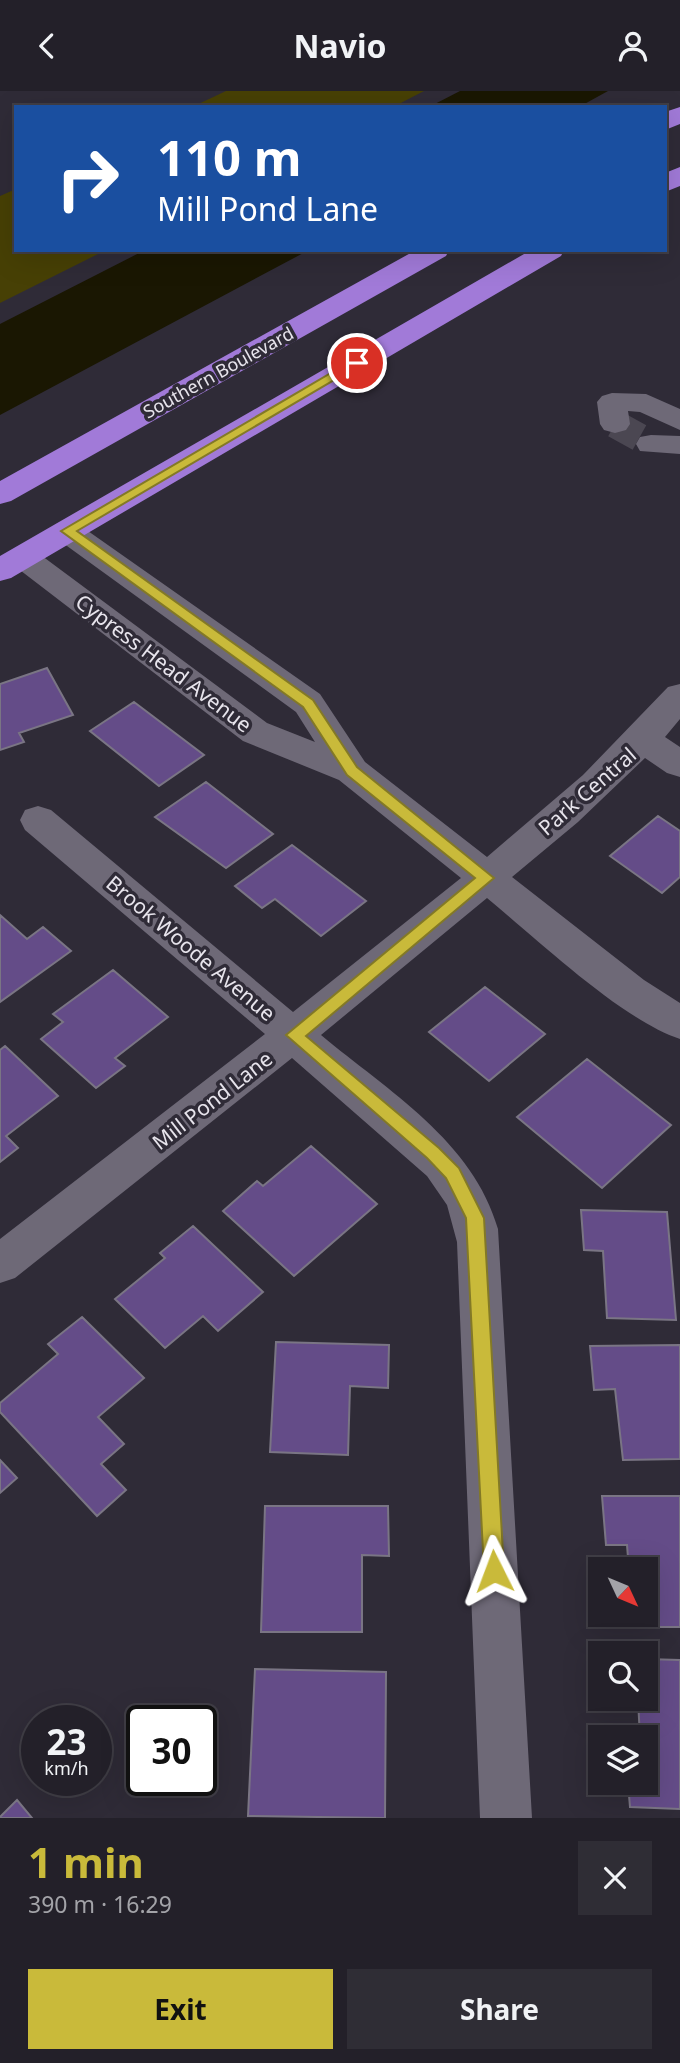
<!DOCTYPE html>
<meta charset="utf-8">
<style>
:root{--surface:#232029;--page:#2f2d35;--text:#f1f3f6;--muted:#a3a3a8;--line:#403e46;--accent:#c9ba3a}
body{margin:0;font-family:"Noto Sans",sans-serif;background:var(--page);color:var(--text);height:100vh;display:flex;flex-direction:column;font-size:26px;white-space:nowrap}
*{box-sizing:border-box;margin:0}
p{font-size:23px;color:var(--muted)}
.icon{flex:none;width:38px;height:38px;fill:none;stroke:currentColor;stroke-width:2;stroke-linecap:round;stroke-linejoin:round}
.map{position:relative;height:1727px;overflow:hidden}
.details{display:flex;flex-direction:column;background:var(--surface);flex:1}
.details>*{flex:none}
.banner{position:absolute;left:14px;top:14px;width:653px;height:147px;border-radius:0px;box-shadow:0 7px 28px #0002,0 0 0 2px var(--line);background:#1a4fa0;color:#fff;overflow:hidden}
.needle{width:46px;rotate:134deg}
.fabs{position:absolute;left:588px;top:1466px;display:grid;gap:14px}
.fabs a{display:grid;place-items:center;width:70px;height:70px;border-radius:0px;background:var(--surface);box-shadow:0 7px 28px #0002,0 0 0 2px var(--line);font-size:35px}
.speed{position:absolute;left:21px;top:1614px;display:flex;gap:14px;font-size:35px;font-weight:700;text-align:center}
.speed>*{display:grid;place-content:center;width:91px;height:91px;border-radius:50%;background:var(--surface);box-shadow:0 7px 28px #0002,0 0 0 2px var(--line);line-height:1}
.speed small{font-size:18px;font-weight:400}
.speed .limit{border:4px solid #111;border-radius:10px;background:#fff;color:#111}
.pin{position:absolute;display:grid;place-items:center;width:60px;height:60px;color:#fff;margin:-30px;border:4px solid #fff;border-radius:50%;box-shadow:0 2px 7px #0007}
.me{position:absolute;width:77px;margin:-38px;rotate:357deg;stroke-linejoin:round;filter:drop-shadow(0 0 5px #0008)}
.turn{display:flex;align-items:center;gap:24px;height:147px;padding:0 28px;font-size:32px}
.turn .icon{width:91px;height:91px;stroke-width:2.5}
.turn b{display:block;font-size:49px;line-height:60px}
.round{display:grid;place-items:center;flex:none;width:74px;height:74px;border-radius:0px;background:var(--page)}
.summary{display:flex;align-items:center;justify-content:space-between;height:119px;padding:0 28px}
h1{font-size:42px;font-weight:700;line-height:52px;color:var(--accent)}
.primary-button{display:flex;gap:14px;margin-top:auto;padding:14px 28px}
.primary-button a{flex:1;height:80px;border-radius:0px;background:var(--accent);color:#111;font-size:28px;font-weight:700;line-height:80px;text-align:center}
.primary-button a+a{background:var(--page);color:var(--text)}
header{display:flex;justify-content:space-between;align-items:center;height:91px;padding:0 28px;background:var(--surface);font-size:32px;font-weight:700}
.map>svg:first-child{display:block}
.green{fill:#474005}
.water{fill:#1a1702}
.building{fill:#644c88;stroke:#7a7584;stroke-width:2}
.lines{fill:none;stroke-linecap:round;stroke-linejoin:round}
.minor-tunnel{stroke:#4b4752;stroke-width:28;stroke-dasharray:28 14;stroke-linecap:butt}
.minor{fill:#6e6977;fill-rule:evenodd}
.highway{fill:#a17ad8;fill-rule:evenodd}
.route{fill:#c9ba3a;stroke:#837926;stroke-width:2}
.labels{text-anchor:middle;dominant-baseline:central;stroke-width:7;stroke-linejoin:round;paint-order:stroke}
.far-street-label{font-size:18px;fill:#e7e4ec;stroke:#2f2b37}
.street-label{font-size:21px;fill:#e7e4ec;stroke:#2f2b37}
</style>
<header><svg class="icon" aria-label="back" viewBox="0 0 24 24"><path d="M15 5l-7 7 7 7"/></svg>Navio<svg class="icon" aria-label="person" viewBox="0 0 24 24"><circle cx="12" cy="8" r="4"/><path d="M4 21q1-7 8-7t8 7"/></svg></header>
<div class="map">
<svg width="680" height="1727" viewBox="0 0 680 1727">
<rect width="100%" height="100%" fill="#2f2b37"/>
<path class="green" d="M226,0H424L393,16H192Z
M16,98V159H106L0,212V105Z"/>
<path class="water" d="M460,0H608L579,16H429Z
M145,159H309L0,324V233Z"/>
<path class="building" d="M47,577L73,624L19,642L24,651L0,659V593Z
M134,611L204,664L159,695L90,640Z
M206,691L273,743L226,777L155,726Z
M658,725L680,740V786L662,802L610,765Z
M292,754L366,810L321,845L275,808L262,817L235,795Z
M0,824L27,848L43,836L71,860L0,911Z
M113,879L168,926L115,967L125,975L96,997L41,948L63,931L53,923Z
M485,896L545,943L489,990L429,941Z
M5,955L58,1005L6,1045L18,1057L0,1071V959Z
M587,968L671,1034L602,1097L517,1026Z
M311,1055L377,1113L294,1185L223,1120L257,1090L263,1095Z
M581,1119L667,1121L676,1229L607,1227L603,1160L584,1159Z
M193,1135L263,1201L218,1240L203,1225L165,1257L115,1208L165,1167L160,1162Z
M82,1226L144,1287L98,1326L124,1353L101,1373L126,1399L97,1425L0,1321V1312L58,1263L48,1253Z
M276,1251L389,1254L388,1297L350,1295L348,1364L270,1361Z
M680,1254V1368L623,1369L615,1298L594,1299L590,1255Z
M0,1369L17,1387L0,1402Z
M602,1405H680V1536H634L633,1524H646V1479H629L627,1454H606Z
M265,1415H388L389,1465L362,1464V1541H261Z
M646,1568L680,1569V1718L630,1716L628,1692H646V1647H640L638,1608H646Z
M255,1578L386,1581L385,1727L248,1725Z
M17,1709L32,1727H0V1726Z"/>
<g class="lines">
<path class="minor-tunnel" d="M615,333L651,353"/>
<path class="minor" d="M612,302L646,303L680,318V339L640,321L628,320L630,333L626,339L615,342L604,339L600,333L597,311L602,305Z
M651,344L680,345V363L640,360L636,353L640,346Z
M67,430L78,433L320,603L365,671L487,766L583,684L668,596L680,593V628L665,646L680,656V686L667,682L645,667L578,731L512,786L644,889L680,912V948C622,929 537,848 487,807L321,944C388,1000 473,1050 498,1138L532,1727H480L457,1151L447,1114L427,1085L292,967L15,1187L0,1192V1148L265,943L25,739L20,729L25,719L38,715L51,719L293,921L461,787L339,689L243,650L12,473L7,466L12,459L23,455L34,459L267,632L315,651L296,621L56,447L51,440L56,433Z"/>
<path class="highway" d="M680,16V33L665,39V21Z
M680,76V95L665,101V82Z
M416,159H449L446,165L11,410L0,413V390Z
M531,159H564L561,165L11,487L0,490V465Z"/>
</g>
<path class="route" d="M353,269L363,272L77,440L313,609L357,676L494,787L306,945L439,1057L459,1077L484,1127L504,1480L501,1487L494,1490L487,1487L484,1480L466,1127L446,1087L427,1067L286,944L475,787L347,684L303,616L61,440Z"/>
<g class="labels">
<g class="far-street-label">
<text transform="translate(218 281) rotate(-29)">Southern Boulevard</text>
</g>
<g class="street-label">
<text transform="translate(164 572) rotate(37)">Cypress Head Avenue</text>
<text transform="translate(587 700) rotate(-41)">Park Central</text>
<text transform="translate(191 857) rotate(40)">Brook Woode Avenue</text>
<text transform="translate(212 1009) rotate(-38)">Mill Pond Lane</text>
</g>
</g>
</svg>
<div class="fabs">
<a><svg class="needle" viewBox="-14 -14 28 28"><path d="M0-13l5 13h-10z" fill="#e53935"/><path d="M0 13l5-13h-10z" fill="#a3a3a8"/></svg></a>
<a><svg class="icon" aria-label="search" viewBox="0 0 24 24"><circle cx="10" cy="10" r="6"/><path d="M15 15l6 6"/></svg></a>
<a><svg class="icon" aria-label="layers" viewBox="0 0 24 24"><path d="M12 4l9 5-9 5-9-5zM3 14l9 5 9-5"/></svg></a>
</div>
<div class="speed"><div>23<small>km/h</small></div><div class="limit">30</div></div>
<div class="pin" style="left:357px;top:272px;background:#d93025"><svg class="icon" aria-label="arrive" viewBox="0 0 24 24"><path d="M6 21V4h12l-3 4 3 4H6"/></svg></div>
<svg class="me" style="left:494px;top:1480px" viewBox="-20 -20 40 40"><path d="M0-17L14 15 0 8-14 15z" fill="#c9ba3a" stroke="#fff" stroke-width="4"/></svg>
<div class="banner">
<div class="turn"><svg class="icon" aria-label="right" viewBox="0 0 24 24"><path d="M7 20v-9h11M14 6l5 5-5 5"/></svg><div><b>110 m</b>Mill Pond Lane</div></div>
</div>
</div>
<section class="details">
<div class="summary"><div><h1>1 min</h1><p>390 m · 16:29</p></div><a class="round"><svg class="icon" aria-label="close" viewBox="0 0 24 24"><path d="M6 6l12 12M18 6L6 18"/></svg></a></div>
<div class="primary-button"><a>Exit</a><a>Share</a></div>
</section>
